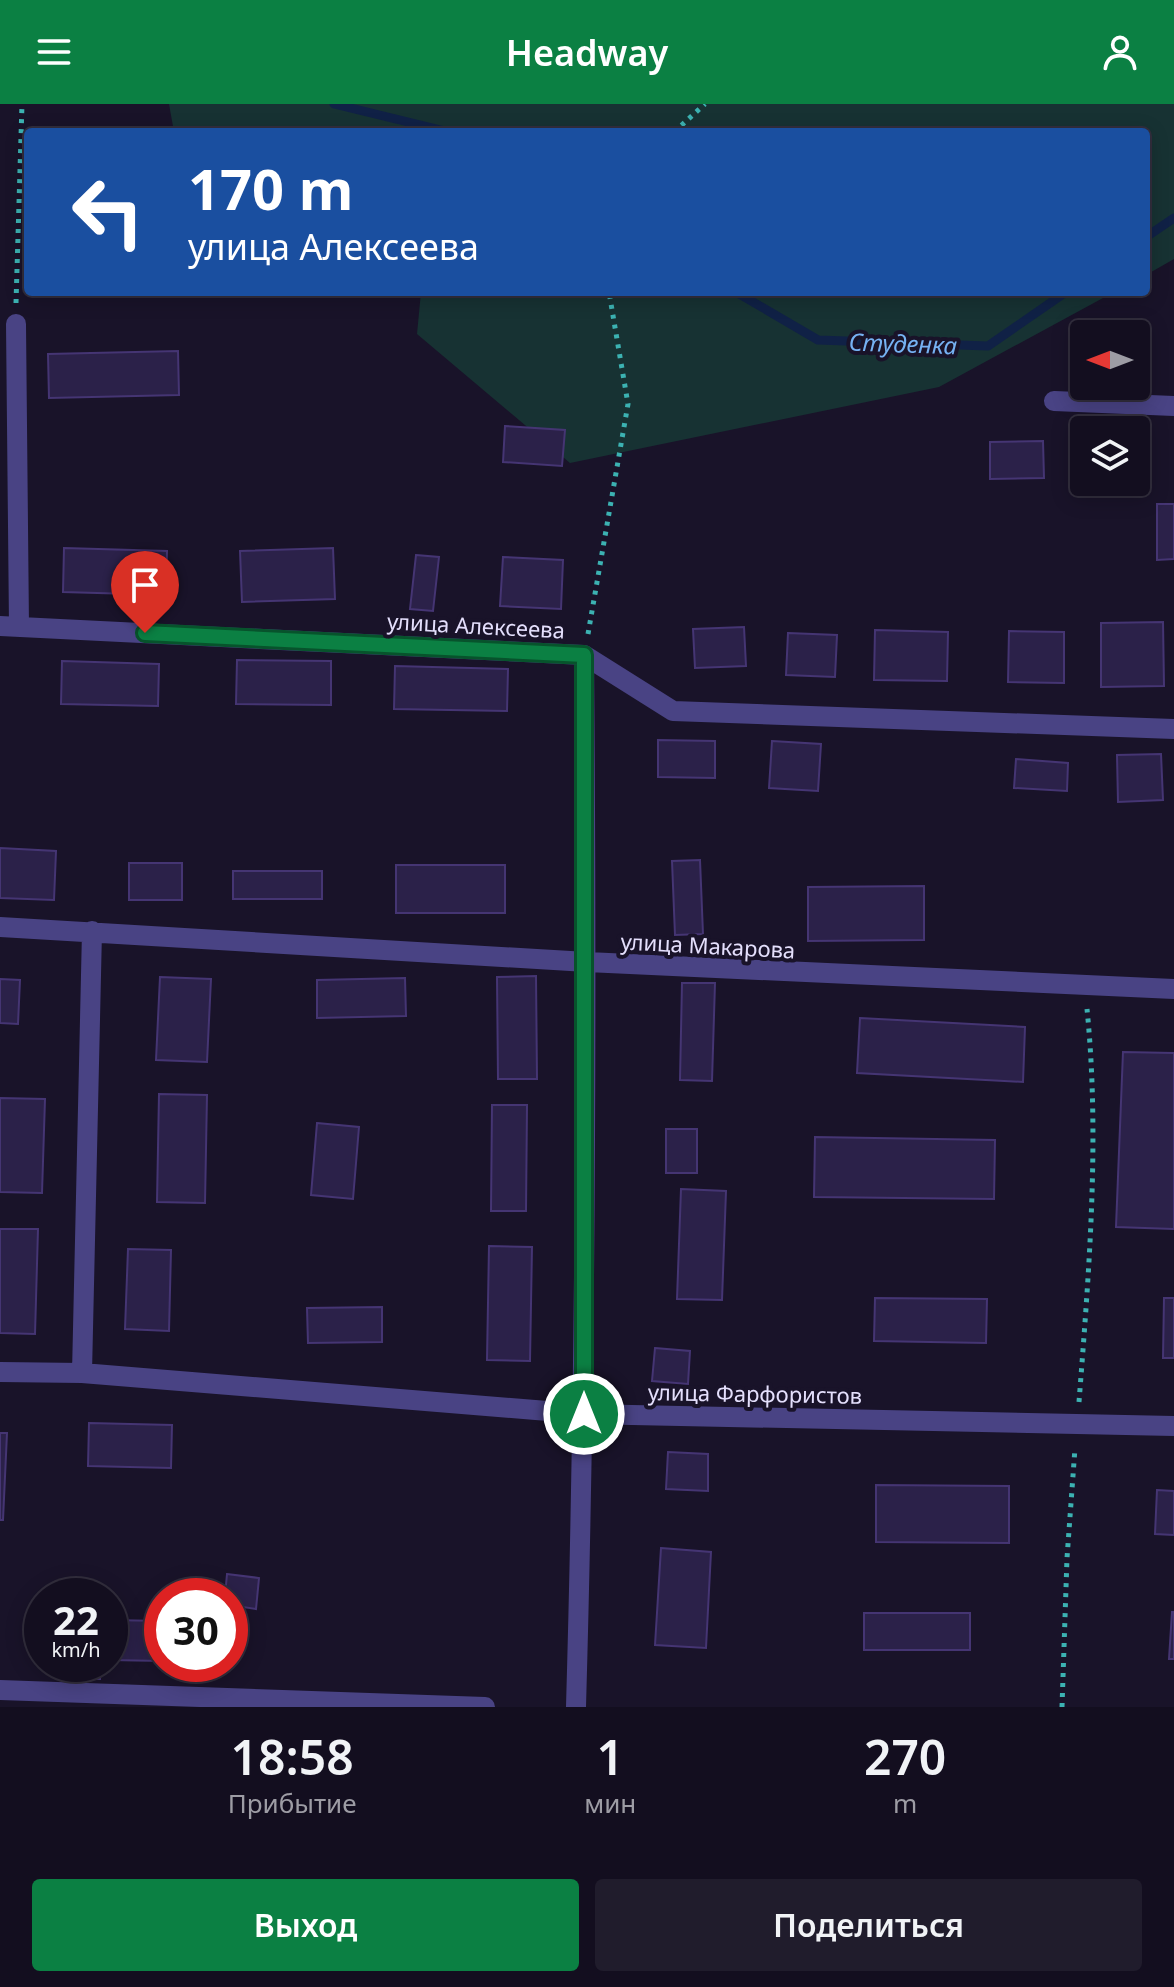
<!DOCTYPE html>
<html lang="ru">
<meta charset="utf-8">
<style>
:root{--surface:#130e1f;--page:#201c2c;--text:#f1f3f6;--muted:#9d9ca4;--line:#322e3d;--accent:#0b8043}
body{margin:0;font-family:"Noto Sans",sans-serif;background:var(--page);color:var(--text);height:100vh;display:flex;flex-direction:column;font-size:30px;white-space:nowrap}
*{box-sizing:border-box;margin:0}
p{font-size:26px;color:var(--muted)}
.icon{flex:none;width:44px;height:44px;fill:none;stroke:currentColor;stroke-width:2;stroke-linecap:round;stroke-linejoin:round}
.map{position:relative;height:1603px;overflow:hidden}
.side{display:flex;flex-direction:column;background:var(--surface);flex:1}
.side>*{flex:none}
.hud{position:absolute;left:24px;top:24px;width:1126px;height:168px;border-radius:8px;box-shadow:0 4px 20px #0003,0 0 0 2px var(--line);background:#1a4fa0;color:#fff;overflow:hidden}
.needle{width:52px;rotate:270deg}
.tools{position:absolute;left:1070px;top:216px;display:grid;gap:16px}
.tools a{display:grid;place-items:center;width:80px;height:80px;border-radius:8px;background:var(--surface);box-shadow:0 4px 20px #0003,0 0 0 2px var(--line);font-size:40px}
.speed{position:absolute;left:24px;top:1474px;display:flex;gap:16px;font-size:40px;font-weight:700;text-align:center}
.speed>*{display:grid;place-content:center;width:104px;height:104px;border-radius:50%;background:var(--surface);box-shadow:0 4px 20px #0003,0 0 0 2px var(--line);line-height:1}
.speed small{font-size:20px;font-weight:400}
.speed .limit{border:12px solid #d22;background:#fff;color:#111}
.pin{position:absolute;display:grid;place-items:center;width:68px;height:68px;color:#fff;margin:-82px -34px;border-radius:50% 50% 50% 0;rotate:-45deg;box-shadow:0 0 8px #0007}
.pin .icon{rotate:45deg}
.me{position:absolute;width:88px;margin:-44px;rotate:0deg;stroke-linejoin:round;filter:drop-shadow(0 0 6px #0008)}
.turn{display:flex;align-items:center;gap:28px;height:168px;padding:0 32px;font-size:36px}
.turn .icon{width:104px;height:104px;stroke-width:2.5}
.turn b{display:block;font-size:56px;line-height:68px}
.eta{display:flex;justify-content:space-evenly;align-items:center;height:136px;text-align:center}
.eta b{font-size:48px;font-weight:600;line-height:56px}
.button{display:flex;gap:16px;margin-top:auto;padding:16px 32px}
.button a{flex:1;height:92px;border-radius:8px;background:var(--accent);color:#fff;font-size:32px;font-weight:600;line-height:92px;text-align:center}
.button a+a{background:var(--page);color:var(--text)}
header{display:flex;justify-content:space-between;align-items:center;height:104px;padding:0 32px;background:var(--accent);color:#fff;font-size:36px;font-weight:600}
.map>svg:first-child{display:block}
.green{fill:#173233}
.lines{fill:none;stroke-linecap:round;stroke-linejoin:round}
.stream{stroke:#102146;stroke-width:9}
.building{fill:#2b2149;stroke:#453573;stroke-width:2}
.path{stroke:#3cb2b2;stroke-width:5;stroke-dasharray:4 6;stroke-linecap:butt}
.minor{stroke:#494384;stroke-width:20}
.route-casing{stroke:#07532c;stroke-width:20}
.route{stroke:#0b8043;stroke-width:14}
.labels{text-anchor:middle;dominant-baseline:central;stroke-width:8;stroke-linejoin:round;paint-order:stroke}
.street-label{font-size:22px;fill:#e4dffc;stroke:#191329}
.water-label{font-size:24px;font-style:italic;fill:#76b2f3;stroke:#191329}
</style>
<header><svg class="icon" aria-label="menu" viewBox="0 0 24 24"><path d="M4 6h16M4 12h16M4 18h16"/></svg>Headway<svg class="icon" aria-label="person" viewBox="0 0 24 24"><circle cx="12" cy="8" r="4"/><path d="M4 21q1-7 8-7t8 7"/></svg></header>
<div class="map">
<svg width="1174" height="1603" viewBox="0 0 1174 1603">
<rect width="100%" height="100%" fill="#191329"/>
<path class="green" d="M169,0H1174V155L1146,171V28H174Z
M421,188H1114L939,283L570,359L417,230Z"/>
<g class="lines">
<path class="stream" d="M334,0L449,28
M1146,133L1174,114
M736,188L818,236L988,242L1066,188"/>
</g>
<path class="building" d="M178,247L179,291L49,294L48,250Z
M505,322L565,326L562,362L503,358Z
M1043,337L1044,374L990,375V338Z
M1157,400H1174V455L1157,456Z
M64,444L167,447L166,491L63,488Z
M333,444L335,495L242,498L240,447Z
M416,451L439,453L433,507L410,505Z
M503,453L563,456L561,505L500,502Z
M1163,518L1164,582L1101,583V519Z
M744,523L746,562L695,564L693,525Z
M875,526L948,528L947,577L874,576Z
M1009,527L1064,528V579L1008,578Z
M788,529L837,531L835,573L786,571Z
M237,556L331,557V601L236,600Z
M62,557L159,560L158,602L61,600Z
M395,562L508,565L507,607L394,605Z
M658,636L715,637V674L658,673Z
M772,637L821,640L818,687L769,684Z
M1161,650L1163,696L1118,698L1117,651Z
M1016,655L1068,659L1067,687L1014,684Z
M0,744L56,747L54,796L0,794Z
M700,756L703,830L675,831L672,757Z
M129,759H182V796H129Z
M396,761H505V809H396Z
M233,767H322V795H233Z
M924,782V836L808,837V783Z
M536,872L537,975H498L497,873Z
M160,873L211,875L207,958L156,956Z
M405,874L406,912L317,914V876Z
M0,875L20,876L18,920L0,919Z
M682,879H715L712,977L680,976Z
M860,914L1025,923L1023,978L857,969Z
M1123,948L1174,949V1125L1116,1123Z
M159,990L207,991L205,1099L157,1098Z
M0,994L45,995L42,1089L0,1088Z
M492,1001H527L526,1107H491Z
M317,1019L359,1023L353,1095L311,1091Z
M666,1025H697V1069H666Z
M815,1033L995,1036L994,1095L814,1093Z
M681,1085L726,1087L722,1196L677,1195Z
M0,1125H38L35,1230L0,1229Z
M489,1142L532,1143L530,1257L487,1256Z
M128,1145L171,1146L169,1227L125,1225Z
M875,1194L987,1195L986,1239L874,1237Z
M1164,1194H1174V1254H1163Z
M382,1203V1238L308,1239L307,1204Z
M655,1244L690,1247L688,1280L652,1277Z
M89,1319L172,1321L171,1364L88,1362Z
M0,1329H7L3,1416H0Z
M668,1348L708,1350V1387L666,1385Z
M876,1381L1009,1382V1439L876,1438Z
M1157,1386L1174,1387V1431L1155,1430Z
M661,1444L711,1448L706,1544L655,1541Z
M227,1470L259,1474L256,1505L230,1501V1492H225Z
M1172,1508H1174V1555H1169Z
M864,1509H970V1546H864Z
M110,1516L162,1517V1557L110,1556Z
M69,1560H101L100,1575L69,1574Z"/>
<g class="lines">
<path class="path" d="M674,28L705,0
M16,199L22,0
M588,530L628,300L609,188
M1079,1298C1089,1168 1100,1034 1087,905
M1062,1603L1067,1454L1075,1344"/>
<path class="minor" d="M16,220L19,523
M1054,297L1174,302
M0,522L584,551L673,607L1174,625
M0,823L587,858L1174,885
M0,1268L82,1269L584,1310L1174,1322
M82,1269L92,827
M0,1586L485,1603
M576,1603C586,1252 587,902 584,551"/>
</g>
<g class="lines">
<defs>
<path id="route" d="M145,529L584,551V1310"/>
</defs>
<use href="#route" class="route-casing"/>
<use href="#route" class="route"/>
</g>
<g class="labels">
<g class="street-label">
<text transform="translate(476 521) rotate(3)">улица Алексеева</text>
<text transform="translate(708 841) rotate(3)">улица Макарова</text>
<text transform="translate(755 1289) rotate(1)">улица Фарфористов</text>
</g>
<g class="water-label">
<text transform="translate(903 239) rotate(2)">Студенка</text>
</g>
</g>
</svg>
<div class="tools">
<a><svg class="needle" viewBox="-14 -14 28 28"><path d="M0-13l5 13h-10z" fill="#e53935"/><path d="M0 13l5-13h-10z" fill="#9d9ca4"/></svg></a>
<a><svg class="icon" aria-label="layers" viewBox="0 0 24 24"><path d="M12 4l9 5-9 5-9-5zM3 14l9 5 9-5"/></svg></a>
</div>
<div class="speed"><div>22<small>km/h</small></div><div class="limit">30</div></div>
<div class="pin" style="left:145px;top:529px;background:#d93025"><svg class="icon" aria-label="arrive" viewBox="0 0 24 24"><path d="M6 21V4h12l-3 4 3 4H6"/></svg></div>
<svg class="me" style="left:584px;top:1310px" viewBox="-20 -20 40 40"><circle r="17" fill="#0b8043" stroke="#fff" stroke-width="3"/><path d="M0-11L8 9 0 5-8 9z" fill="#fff"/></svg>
<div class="hud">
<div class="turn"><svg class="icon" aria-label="left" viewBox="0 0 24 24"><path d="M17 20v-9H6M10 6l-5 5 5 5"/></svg><div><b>170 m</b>улица Алексеева</div></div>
</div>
</div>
<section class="side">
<div class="eta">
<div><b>18:58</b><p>Прибытие</p></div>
<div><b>1</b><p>мин</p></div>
<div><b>270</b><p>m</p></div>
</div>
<div class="button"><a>Выход</a><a>Поделиться</a></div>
</section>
